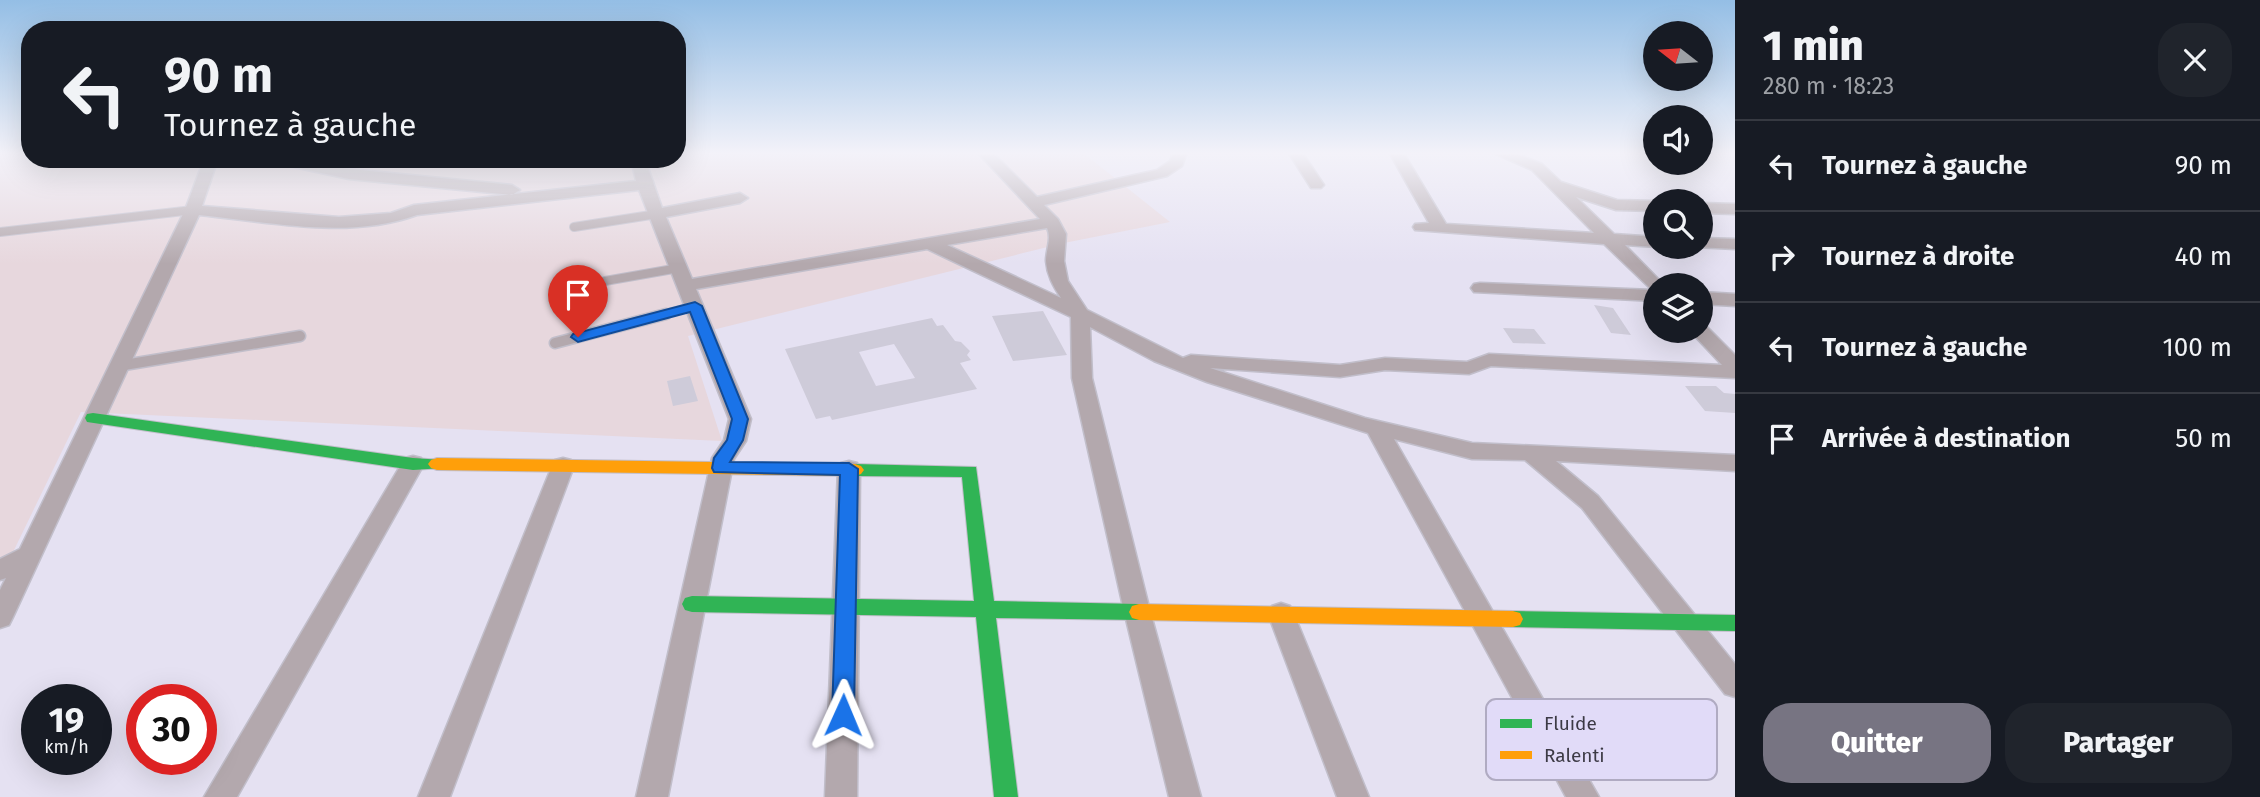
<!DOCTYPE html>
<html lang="fr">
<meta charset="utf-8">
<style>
:root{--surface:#171b24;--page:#20242c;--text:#f1f3f6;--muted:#9ea1a6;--line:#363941;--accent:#777482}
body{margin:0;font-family:"Fira Sans",sans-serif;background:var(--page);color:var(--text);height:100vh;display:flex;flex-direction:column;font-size:26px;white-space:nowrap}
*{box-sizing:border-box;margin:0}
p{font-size:23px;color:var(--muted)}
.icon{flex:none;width:38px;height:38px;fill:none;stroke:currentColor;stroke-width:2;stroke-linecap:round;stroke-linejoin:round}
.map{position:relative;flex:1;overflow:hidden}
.sheet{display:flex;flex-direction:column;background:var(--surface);width:525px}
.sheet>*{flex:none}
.guide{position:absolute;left:21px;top:21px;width:665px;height:147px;border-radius:28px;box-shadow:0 7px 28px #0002;background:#171b24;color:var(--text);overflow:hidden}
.needle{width:46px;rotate:287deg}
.buttons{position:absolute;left:1643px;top:21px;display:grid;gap:14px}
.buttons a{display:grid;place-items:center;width:70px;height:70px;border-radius:50%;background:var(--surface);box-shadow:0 7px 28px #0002;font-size:35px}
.speed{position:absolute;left:21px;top:684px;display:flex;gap:14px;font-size:35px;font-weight:700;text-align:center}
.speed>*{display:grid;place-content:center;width:91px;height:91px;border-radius:50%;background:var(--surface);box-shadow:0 7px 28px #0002;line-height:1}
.speed small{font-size:18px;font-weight:400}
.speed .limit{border:10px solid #d22;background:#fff;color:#111}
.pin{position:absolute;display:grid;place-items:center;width:60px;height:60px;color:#fff;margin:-72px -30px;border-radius:50% 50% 50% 0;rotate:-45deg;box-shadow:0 0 7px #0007}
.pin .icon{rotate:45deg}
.me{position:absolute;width:77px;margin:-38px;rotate:1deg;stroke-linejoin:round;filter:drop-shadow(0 0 5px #0008)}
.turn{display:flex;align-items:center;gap:24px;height:147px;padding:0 28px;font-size:32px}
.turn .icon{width:91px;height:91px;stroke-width:2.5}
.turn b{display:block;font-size:49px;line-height:60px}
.round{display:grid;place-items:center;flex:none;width:74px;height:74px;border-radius:28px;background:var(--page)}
.head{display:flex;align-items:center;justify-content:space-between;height:119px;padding:0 28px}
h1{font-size:42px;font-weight:800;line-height:52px}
.button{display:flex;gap:14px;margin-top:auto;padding:14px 28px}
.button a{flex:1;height:80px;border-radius:28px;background:var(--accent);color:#fff;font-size:28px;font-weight:800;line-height:80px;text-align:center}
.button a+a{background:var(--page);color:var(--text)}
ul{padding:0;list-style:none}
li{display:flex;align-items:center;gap:21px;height:91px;padding:0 28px;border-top:2px solid var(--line)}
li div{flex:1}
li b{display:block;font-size:26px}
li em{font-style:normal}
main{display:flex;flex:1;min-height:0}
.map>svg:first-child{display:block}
.industrial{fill:#e7d7dd}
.building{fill:#cecbd9;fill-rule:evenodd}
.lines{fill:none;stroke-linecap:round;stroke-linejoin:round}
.lane-far1-casing{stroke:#c1beca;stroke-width:10}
.lane-casing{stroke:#c1beca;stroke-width:13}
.street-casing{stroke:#c1beca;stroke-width:3}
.fast-casing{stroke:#c1beca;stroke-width:2}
.slow-casing{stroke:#c1beca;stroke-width:2}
.lane-far1{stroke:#b3a8ad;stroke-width:8}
.lane{stroke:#b3a8ad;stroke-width:10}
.street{fill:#b3a8ad;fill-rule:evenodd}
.fast{fill:#30b455;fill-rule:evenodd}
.slow{fill:#ff9f0a;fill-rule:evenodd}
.route{fill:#1a73e8;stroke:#114b97;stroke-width:2}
.key{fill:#e1dbf8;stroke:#b0abc2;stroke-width:2}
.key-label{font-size:19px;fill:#3c3a45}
</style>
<main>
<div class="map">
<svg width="1735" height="797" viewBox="0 0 1735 797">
<rect width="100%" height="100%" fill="#e5e1f2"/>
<path class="industrial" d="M0,152H30V159H677V152H1082L1170,222L1064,243L688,336L722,441L81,412L0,579Z"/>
<path class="building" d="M1594,305L1613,308L1631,335L1611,333Z
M1043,311L1067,355L1013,361L992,316Z
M932,318L937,326L943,325L955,341L961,342L970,351L967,355L971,360L960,363L977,389L832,420L830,416L816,419L785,349ZM894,344L915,378L876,386L859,352Z
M1503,328L1534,329L1546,344L1513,343Z
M690,376L698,401L673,406L667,381Z
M1685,386H1716L1724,393L1735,394V413L1705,411Z"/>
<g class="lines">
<defs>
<path id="lane-far1" d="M574,227L657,214
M0,232L193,210
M605,281L679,268
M660,315L695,306"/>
<path id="lane" d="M555,343L666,314
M118,366L300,336"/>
<path id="street" d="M977,152H992L1037,197L1157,170L1170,161L1173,152H1187L1182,166L1167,176L1044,205L1058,219L1066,234L1064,261L1068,281L1087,310L1183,358L1191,355L1340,365L1385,358L1467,362L1489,354L1722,365L1690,331H1701V325L1707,327L1735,355V378L1491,366L1469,374L1385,370L1340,377L1210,368L1365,418L1472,443L1735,455V471L1556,461L1598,496L1735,664V697L1725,694L1582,508L1525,460L1472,459L1394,439L1599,797H1566L1368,433L1207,382L1154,361L1090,327L1092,378L1150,611L1201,797H1169L1124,611L1072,378L1071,317L927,249L696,289L751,419L746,441L734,459L668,797H636L712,458L724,440L729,419L639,190L417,215C348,240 269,222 199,215L13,617L9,625L0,628V590L6,578L0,580V559L20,549L185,210L204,159H218L202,206L339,217L391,213L414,205L636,181L631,159H645L662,208L740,193L748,198L740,203L666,217L692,279L1040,219ZM1047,228C1052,239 1046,249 1046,261C1047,275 1053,286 1061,298L947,245Z
M1288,152H1302L1324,185L1321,188H1311Z
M1389,152H1403L1446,224L1594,233L1532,170L1491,152H1512L1542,164L1561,182L1617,200L1656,201V211L1616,210L1576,197L1614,234L1656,237L1657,247L1625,245L1664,285H1656V301L1474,292L1471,288L1474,284L1480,283L1652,290L1604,244L1415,230L1413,227L1415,224L1429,223Z
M268,159H298L349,169L512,185L520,190L512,195L349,179L275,163Z
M1701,203L1735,204V214L1701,213Z
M1701,238L1735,239V249L1696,247H1701Z
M1701,292L1735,294V306L1701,304Z
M413,456L421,458L424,464L237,797H204L405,458Z
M563,458L571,460L574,466L450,797H418L552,466L555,460Z
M849,461L857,463L860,469L857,797H825L838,469L841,463Z
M1281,603L1290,606L1294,614L1369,797H1337L1268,614L1272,606Z"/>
<path id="fast" d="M93,413L413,458L443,460L446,464L443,468L413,470L87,422L85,418L87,414Z
M855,464L976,467L994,601L1139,604L1146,606L1149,612L1146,618L1139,620L996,618L1018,797H994L976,617L692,612L685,610L682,604L685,598L692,596L974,601L962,477L855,476L849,474L846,470L849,466Z
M1513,611L1735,615V631L1513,627L1506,625L1503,619L1506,613Z"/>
<path id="slow" d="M437,458L855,464L861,466L864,470L861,474L855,476L437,470L431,468L428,464L431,460Z
M1139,604L1513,611L1520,613L1523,619L1520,625L1513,627L1139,620L1132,618L1129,612L1132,606Z"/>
</defs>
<use href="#lane-far1" class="lane-far1-casing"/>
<use href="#lane" class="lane-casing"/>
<use href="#street" class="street-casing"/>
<use href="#fast" class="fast-casing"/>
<use href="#slow" class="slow-casing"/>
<use href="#lane-far1" class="lane-far1"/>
<use href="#lane" class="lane"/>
<use href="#street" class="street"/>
<use href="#fast" class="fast"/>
<use href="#slow" class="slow"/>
</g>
<linearGradient id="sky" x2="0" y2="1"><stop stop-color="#94bee5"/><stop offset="0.58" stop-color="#f3f2f9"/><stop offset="1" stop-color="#f3f2f9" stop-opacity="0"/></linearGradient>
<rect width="1735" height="264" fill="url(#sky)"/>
<path class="route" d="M695,302L702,306L748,419L743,440L730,462L849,463L858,469L854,715L851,722L843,725L835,722L832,715L840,475L714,472L712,468L714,458L727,440L732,419L690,312L578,342L571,337L573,334Z"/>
<rect x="1486" y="699" width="231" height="81" rx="10" class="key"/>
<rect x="1500" y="719" width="32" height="9" fill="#30b455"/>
<rect x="1500" y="751" width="32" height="8" fill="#ff9f0a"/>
<g class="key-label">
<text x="1544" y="730">Fluide</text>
<text x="1544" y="762">Ralenti</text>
</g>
</svg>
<div class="buttons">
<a><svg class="needle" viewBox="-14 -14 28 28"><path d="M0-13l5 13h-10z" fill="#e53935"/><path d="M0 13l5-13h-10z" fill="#9ea1a6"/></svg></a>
<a><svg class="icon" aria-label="sound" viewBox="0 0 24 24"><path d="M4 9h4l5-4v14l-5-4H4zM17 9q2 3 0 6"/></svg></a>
<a><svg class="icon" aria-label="search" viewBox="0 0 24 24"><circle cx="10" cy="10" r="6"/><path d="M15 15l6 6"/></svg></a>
<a><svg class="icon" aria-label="layers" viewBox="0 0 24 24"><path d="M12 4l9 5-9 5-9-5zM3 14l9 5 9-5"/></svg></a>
</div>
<div class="speed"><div>19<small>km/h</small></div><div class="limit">30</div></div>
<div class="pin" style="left:578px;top:337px;background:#d93025"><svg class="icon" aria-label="arrive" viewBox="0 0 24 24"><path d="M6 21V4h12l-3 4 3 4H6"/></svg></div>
<svg class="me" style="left:843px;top:715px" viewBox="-20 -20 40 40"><path d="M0-17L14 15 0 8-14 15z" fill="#1a73e8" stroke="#fff" stroke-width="4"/></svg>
<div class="guide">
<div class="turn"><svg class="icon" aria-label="left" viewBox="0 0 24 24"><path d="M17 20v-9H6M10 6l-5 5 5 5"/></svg><div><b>90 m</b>Tournez à gauche</div></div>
</div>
</div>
<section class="sheet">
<div class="head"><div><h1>1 min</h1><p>280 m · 18:23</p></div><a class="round"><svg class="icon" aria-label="close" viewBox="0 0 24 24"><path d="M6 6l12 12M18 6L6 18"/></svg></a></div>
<ul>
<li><svg class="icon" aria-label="left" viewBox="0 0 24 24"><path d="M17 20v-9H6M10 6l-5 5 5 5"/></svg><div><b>Tournez à gauche</b></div><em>90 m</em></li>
<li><svg class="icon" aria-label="right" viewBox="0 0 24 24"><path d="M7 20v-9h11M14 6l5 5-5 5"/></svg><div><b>Tournez à droite</b></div><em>40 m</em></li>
<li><svg class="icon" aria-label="left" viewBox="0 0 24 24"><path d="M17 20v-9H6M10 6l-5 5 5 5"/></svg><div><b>Tournez à gauche</b></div><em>100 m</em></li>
<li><svg class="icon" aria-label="arrive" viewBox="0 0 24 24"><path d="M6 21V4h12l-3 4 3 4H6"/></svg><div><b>Arrivée à destination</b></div><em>50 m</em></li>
</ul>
<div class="button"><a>Quitter</a><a>Partager</a></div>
</section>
</main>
